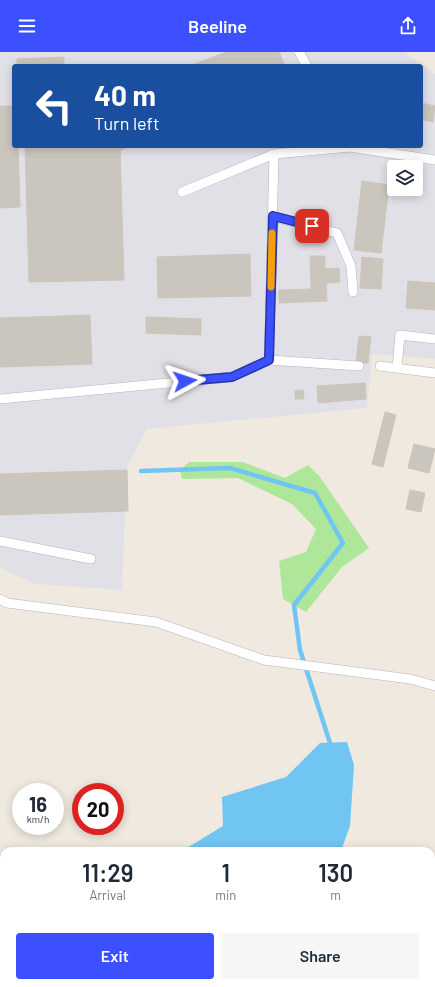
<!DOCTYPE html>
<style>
:root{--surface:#fff;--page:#f6f6f7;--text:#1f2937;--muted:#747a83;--accent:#3c50ff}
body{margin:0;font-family:Barlow,sans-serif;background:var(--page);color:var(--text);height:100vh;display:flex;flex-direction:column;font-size:15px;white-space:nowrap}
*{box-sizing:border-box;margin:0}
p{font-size:13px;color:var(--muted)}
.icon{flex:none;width:22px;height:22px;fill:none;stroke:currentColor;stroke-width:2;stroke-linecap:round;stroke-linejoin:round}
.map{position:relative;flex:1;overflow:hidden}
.drawer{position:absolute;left:0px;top:795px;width:435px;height:140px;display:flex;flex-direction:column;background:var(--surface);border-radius:12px 12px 0 0;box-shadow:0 2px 10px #0003}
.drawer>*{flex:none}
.banner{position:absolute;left:12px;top:12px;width:411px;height:84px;border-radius:4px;box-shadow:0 2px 10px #0003;background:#1a4fa0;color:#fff;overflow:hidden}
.controls{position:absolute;left:387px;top:108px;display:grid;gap:8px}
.controls a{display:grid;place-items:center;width:36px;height:36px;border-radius:4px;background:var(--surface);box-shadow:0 2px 10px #0003;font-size:20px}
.speed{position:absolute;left:12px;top:731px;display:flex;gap:8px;font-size:20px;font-weight:700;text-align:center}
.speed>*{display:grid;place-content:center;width:52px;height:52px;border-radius:50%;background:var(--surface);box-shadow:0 2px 10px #0003;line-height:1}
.speed small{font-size:10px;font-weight:400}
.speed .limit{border:6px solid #d22;background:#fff;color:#111}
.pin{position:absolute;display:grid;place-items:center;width:34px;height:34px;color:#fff;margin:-17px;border-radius:8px;box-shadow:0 2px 6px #0006}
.me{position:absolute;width:44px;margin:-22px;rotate:85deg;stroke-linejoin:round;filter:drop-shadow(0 0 3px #0008)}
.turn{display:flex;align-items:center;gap:14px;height:84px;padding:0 16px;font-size:18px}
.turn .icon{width:52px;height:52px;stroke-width:2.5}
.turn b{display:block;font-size:28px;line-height:34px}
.eta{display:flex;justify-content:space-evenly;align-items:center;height:68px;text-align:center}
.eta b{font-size:24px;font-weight:600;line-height:28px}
.action{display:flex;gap:8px;margin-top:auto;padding:8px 16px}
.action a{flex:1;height:46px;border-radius:4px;background:var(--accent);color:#fff;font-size:16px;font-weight:600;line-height:46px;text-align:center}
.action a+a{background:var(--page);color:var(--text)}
header{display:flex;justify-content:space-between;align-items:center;height:52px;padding:0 16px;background:var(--accent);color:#fff;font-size:18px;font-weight:600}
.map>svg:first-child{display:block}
.industrial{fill:#e2e0e7;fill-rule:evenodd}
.green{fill:#aee79a}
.water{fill:#70c5f3}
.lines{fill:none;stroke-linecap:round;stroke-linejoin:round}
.stream{stroke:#70c5f3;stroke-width:4.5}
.building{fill:#cac6be;stroke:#cbc6b8}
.lane-casing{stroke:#b3b4c1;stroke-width:10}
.lane{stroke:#fff;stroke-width:9}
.route-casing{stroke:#2734a6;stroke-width:10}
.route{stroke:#3c50ff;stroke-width:7}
.slow{stroke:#f59e0b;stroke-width:7}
</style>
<header><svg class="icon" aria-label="menu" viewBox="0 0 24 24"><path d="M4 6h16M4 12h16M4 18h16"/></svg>Beeline<svg class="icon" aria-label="share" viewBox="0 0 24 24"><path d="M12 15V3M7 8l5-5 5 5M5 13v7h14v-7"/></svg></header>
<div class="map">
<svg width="435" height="935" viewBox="0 0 435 935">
<rect width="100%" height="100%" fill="#efe9df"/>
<path class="industrial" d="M0,0H403L435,22V307L372,302L367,356L147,377L127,415L122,538L35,532L0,516ZM14,14H421V94H14ZM394,115H416V137H394Z"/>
<path class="green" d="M189,410H243L285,426L308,413L320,425L369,496L342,515L306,560L283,547L279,509L306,500L316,477L292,452L238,426L182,427L180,418Z"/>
<path class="water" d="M347,690L354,713L350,774L341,799H182L223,774L222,745L286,725L320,691Z
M210,931H342L343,935H211Z"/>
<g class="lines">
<path class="stream" d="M141,419L230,416L315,441L343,491L294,553L300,598L330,691L328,696"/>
</g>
<path class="building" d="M226,0H279L285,14H190Z
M64,5V14H17V7Z
M421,51L435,54L433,70L421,67Z
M0,54H14V94H18L20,155L0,156Z
M25,94H120L124,228L29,230Z
M104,94H131L107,103Z
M362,129L389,133L381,201L354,198Z
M250,202L251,244L158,246L157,205Z
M310,204H325V217L339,216L340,230L326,231L327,249L279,251V238L311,237Z
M362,205L383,207L381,237L360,236Z
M408,229L435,231V258L406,256Z
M90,263L92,312L0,315V266Z
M146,265L201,267V283L146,281Z
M359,284L371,285L368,311L356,310Z
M365,331L366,347L318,351L317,334Z
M303,338L304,347H295V339Z
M385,360L396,363L383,415L372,412Z
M414,392L435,397L429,421L408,416Z
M127,418L128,459L0,463V422Z
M410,438L425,441L421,460L406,457Z"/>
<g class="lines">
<defs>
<path id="lane" d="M299,0L307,14
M182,140L274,102
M273,165L337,181L351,214L353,240
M269,308L274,102L350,95L435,108
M380,314L435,321
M397,316L400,283L435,287
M0,347L231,325L269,308L359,314
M0,489L91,507
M0,547L7,551L156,570L264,608L410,627L435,634"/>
</defs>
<use href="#lane" class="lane-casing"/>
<use href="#lane" class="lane"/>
</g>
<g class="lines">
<defs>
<path id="route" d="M185,329L232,325L269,308L273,164L312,174"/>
</defs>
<use href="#route" class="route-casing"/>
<use href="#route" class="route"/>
<path class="slow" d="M271,235L272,181"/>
</g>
</svg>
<div class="controls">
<a><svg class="icon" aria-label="layers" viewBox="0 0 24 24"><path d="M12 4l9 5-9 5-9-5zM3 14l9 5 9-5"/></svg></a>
</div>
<div class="speed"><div>16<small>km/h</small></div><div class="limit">20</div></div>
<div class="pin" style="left:312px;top:174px;background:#d93025"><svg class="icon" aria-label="arrive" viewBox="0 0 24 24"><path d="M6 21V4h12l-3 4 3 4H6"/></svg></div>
<svg class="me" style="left:185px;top:329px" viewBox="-20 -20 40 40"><path d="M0-17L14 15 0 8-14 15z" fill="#3c50ff" stroke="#fff" stroke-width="4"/></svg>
<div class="banner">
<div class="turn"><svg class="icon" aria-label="left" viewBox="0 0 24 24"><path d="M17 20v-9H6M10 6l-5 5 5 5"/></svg><div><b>40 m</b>Turn left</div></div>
</div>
<section class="drawer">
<div class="eta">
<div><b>11:29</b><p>Arrival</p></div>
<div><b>1</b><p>min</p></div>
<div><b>130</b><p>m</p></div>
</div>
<div class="action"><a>Exit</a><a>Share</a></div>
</section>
</div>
